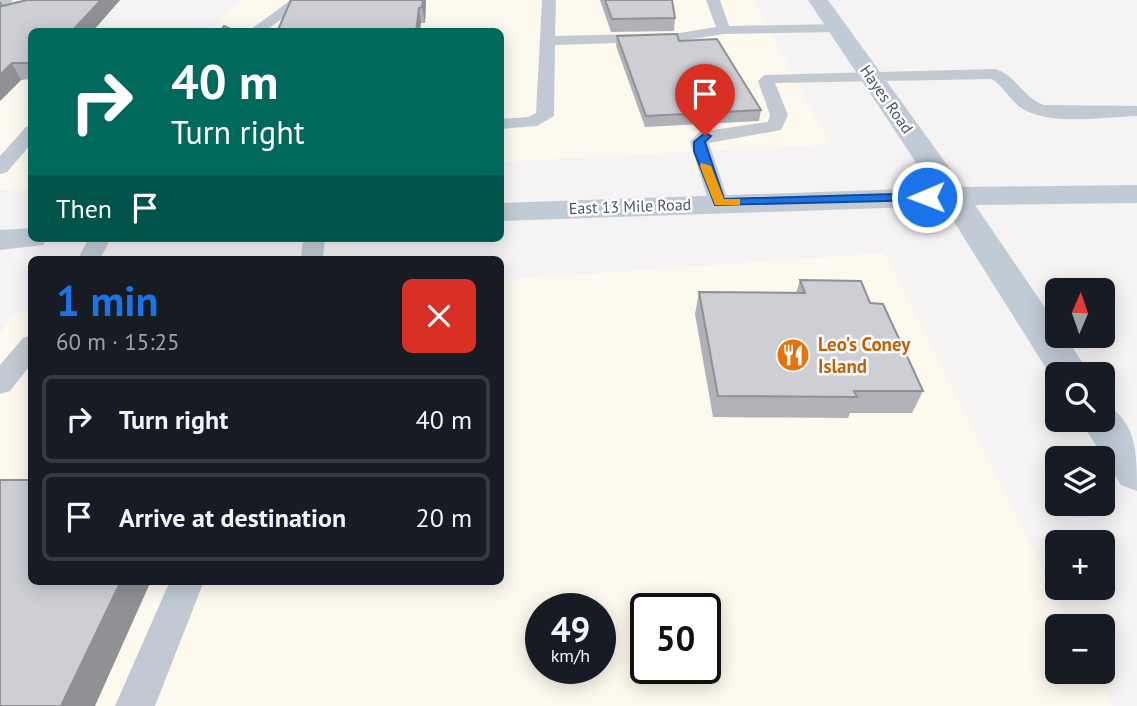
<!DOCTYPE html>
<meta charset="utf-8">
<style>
:root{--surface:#171b24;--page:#20242c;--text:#f1f3f6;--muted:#9ea1a6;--line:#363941;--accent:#1a73e8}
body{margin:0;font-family:"PT Sans",sans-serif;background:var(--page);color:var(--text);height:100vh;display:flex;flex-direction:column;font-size:26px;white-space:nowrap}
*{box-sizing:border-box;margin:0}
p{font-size:23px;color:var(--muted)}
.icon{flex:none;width:38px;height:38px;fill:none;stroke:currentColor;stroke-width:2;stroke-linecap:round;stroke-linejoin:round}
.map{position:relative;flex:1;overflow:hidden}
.side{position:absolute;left:28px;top:256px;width:476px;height:329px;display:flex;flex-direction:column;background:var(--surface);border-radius:10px;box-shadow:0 4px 18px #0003}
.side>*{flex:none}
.top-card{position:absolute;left:28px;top:28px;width:476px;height:214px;border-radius:10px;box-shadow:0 4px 18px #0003;background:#00695c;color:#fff;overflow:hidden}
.needle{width:46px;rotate:2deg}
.tools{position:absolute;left:1045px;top:278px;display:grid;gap:14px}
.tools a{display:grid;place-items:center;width:70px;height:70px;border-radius:10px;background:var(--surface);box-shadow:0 4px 18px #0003;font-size:35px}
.speed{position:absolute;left:525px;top:593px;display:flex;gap:14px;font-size:35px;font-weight:700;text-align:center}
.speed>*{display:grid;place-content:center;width:91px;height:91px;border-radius:50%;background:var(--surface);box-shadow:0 4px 18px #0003;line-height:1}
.speed small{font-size:18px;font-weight:400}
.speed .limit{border:4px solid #111;border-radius:10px;background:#fff;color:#111}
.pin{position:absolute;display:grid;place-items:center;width:60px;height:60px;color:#fff;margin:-72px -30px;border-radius:50% 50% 50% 0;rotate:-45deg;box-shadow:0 0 7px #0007}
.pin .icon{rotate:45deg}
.me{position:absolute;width:77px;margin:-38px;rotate:269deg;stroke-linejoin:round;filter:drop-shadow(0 0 5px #0008)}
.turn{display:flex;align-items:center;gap:24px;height:147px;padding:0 28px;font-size:32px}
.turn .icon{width:91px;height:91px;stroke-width:2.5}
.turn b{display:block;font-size:49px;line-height:60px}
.then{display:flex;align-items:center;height:66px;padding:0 28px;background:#0003;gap:14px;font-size:26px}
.round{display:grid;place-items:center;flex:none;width:74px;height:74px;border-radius:10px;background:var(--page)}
.overview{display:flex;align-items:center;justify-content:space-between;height:119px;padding:0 28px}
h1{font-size:42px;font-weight:700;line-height:52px;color:var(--accent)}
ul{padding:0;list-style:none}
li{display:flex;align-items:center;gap:21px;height:88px;margin:0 14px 10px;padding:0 14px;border:4px solid var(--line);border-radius:10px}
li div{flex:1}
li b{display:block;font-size:26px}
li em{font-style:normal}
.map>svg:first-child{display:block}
.commercial{fill:#fdf9ef;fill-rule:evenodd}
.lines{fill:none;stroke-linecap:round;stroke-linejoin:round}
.lane{fill:#c1cad2;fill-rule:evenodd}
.street{fill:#c1cad2;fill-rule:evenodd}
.secondary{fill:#c1cbd6;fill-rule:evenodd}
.wall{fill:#b0b2b7}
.shaded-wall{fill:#909195}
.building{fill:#cdcfd5;stroke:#909195;stroke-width:2}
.route{fill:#1a73e8;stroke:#114b97;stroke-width:2}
.slow{fill:#f59e0b}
.labels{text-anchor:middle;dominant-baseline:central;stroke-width:5;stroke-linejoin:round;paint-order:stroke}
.far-street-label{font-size:16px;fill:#4a5661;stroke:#fff}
.food-label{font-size:19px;font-weight:bold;fill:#c56008;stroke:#fff;text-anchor:start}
</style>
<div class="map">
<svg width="1137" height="706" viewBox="0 0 1137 706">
<rect width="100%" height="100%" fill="#f5f3f3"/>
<path class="commercial" d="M245,0H753L830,144L501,162L500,32H213L224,13Z
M31,60V188L0,190V61Z
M884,253L1072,626H1057V672H1095L1112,706H0V333L16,313L31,312L32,581H500L501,280ZM541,609H600V668H541ZM646,609H705V668H646Z"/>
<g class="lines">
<path class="lane" d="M291,0H307L264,32H247Z
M542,0H556L555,36L680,33L716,27L706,0H720L729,26L838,24L845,28L838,32L724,34L680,41L555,45L554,116L537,126L500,129V119L528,117L536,113Z
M995,69C1016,75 1023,98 1044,105L1137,106V116C1105,117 1051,126 1023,109C1011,102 1004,87 992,79L775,83L788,115L781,130L709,143L729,203L726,207H712L709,203L690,142L699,132L768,122L770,115L758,81L764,75Z
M32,126V143L7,172L0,174V156L26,127Z
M89,238H111L100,259H78Z
M303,238H325L323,259H301Z
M32,335V363L10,391L0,394V365L23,338Z
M170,581H204L155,706H115Z"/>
<path class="street" d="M0,0H13L10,4L0,6Z"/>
<path class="secondary" d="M808,0H828L963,187L1137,185V203L975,205L1057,325V336H1065L1090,374H1057L1056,384L944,206L500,221V203L933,188Z
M32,228V238H48L43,245L0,250V230Z
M1102,404C1137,417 1137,456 1137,491L1121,485L1080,420H1102Z"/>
</g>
<path class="wall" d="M27,0H120L92,32H32V79L21,80L0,101L2,6Z
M291,0H426L425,23H421Z
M600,0H672L675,18L674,31L611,32Z
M617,36L679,41L761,110L759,121L645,127L616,46Z
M800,280L870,303L923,391L912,413H850L848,418L713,417L695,314L699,292L796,293Z"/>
<path class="shaded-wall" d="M101,0H120L92,32H71Z
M423,0H426L425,23L422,7Z
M419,8L421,23L420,32H416Z
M12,63L21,80L0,101V75Z
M121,581H151L95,706H61Z"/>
<path class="building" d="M27,0H101L71,32H32V63H12L0,75V2L2,6Z
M291,0H423L422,7L419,8L416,32H277Z
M605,0H672L675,18L612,19Z
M224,26L237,32H220Z
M677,34L679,41L717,39L761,110L646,116L617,36Z
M800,280L861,281L870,303L883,304L923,391H854L857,397L718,396L699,292L805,293Z
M0,480H32V581H121L61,706H0Z"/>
<path class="route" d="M705,133L711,136L705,142L724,199L927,193L933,197L927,200L715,205L694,151V142Z"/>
<path class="slow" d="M701,163L711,166L724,199H740V205H715L700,166Z"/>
<defs>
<symbol id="restaurant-disc" viewBox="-11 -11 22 22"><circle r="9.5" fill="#e8710a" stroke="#fff"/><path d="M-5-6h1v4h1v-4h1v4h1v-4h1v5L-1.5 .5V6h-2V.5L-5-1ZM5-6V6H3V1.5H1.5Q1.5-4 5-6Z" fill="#fff"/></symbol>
</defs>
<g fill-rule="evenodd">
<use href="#restaurant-disc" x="774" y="336" width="38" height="38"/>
</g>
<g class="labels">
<g class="far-street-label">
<text transform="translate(887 99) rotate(55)">Hayes Road</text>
<text transform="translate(630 206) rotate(-2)">East 13 Mile Road</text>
</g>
<g class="food-label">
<text x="818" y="344">Leo's Coney<tspan x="818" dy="22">Island</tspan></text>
</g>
</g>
</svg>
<div class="tools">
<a><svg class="needle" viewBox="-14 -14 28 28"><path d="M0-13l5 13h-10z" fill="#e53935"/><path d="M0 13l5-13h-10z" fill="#9ea1a6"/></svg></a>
<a><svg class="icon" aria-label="search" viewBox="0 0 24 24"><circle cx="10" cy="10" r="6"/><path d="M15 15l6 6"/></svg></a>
<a><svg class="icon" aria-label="layers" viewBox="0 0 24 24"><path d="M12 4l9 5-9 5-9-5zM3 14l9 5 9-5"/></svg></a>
<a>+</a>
<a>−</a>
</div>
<div class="speed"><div>49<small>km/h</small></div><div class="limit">50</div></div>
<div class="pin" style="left:705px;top:136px;background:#d93025"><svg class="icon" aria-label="arrive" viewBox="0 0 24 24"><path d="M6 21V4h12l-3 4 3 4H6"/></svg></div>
<svg class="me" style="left:927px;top:197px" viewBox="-20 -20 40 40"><circle r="17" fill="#1a73e8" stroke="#fff" stroke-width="3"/><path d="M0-11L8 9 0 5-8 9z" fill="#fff"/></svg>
<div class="top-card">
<div class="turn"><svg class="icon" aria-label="right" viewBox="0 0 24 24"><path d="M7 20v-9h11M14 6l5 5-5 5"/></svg><div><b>40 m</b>Turn right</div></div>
<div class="then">Then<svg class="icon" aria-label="arrive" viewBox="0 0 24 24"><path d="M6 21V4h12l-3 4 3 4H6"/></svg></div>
</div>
<section class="side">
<div class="overview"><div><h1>1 min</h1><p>60 m · 15:25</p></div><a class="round" style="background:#d93025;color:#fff"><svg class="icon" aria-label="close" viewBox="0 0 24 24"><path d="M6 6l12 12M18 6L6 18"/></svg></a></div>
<ul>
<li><svg class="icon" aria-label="right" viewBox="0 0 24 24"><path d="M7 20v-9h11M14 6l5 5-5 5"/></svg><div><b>Turn right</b></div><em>40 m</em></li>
<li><svg class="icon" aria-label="arrive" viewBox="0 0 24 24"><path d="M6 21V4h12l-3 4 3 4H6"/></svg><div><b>Arrive at destination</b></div><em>20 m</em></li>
</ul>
</section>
</div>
